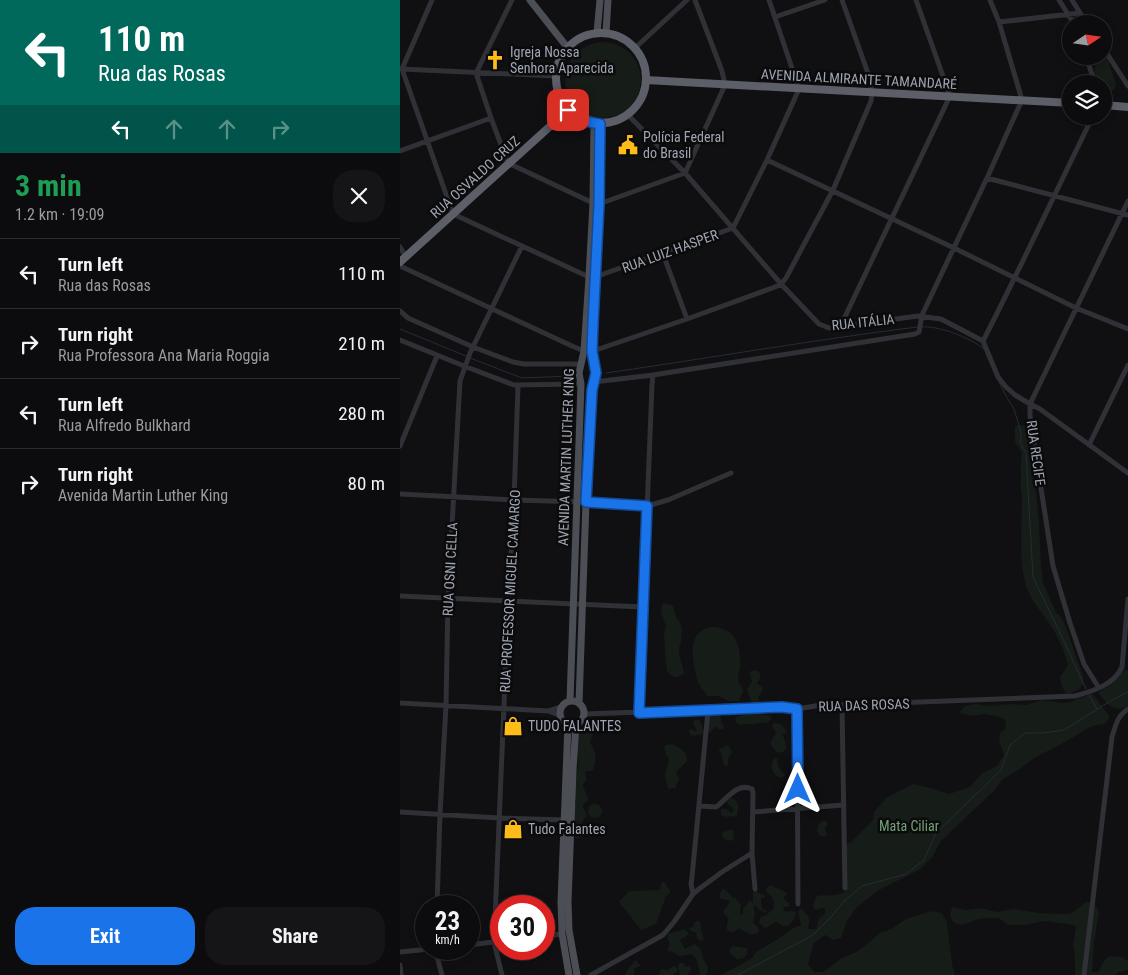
<!DOCTYPE html>
<meta charset="utf-8">
<style>
:root{--surface:#0c0b0d;--page:#151416;--text:#f1f3f6;--muted:#9a9b9d;--line:#2c2b2e;--accent:#1a73e8}
body{margin:0;font-family:"Roboto Condensed",sans-serif;background:var(--page);color:var(--text);height:100vh;display:flex;flex-direction:column;font-size:19px;white-space:nowrap}
*{box-sizing:border-box;margin:0}
p{font-size:16px;color:var(--muted)}
.icon{flex:none;width:28px;height:28px;fill:none;stroke:currentColor;stroke-width:2;stroke-linecap:round;stroke-linejoin:round}
.map{position:relative;flex:1;overflow:hidden}
.panel{display:flex;flex-direction:column;background:var(--surface);width:400px}
.panel>*{flex:none}
.guide{background:#00695c;color:#fff;overflow:hidden}
.needle{width:32px;rotate:77deg}
.fabs{position:absolute;left:662px;top:15px;display:grid;gap:10px}
.fabs a{display:grid;place-items:center;width:50px;height:50px;border-radius:50%;background:var(--surface);box-shadow:0 2px 8px #0003,0 0 0 1px var(--line);font-size:25px}
.speed{position:absolute;left:15px;top:895px;display:flex;gap:10px;font-size:25px;font-weight:700;text-align:center}
.speed>*{display:grid;place-content:center;width:65px;height:65px;border-radius:50%;background:var(--surface);box-shadow:0 2px 8px #0003,0 0 0 1px var(--line);line-height:1}
.speed small{font-size:12px;font-weight:400}
.speed .limit{border:8px solid #d22;background:#fff;color:#111}
.pin{position:absolute;display:grid;place-items:center;width:42px;height:42px;color:#fff;margin:-21px;border-radius:10px;box-shadow:0 2px 8px #0006}
.me{position:absolute;width:55px;margin:-28px;rotate:0deg;stroke-linejoin:round;filter:drop-shadow(0 0 4px #0008)}
.turn{display:flex;align-items:center;gap:18px;height:105px;padding:0 15px;font-size:22px}
.turn .icon{width:65px;height:65px;stroke-width:2.5}
.turn b{display:block;font-size:35px;line-height:42px}
.lanes{display:flex;align-items:center;height:48px;padding:0 15px;background:#0003;justify-content:center;gap:25px;direction:ltr}
.lanes .off{opacity:.35}
.round{display:grid;place-items:center;flex:none;width:52px;height:52px;border-radius:20px;background:var(--page)}
.headline{display:flex;align-items:center;justify-content:space-between;height:85px;padding:0 15px}
h1{font-size:30px;font-weight:700;line-height:38px;color:#1e9e55}
.button{display:flex;gap:10px;margin-top:auto;padding:10px 15px}
.button a{flex:1;height:58px;border-radius:20px;background:var(--accent);color:#fff;font-size:20px;font-weight:700;line-height:58px;text-align:center}
.button a+a{background:var(--page);color:var(--text)}
ul{padding:0;list-style:none}
li{display:flex;align-items:center;gap:15px;height:70px;padding:0 15px;border-top:1px solid var(--line)}
li div{flex:1}
li b{display:block;font-size:19px}
li em{font-style:normal}
main{display:flex;flex:1;min-height:0}
.map>svg:first-child{display:block}
.green{fill:#161c17}
.lines{fill:none;stroke-linecap:round;stroke-linejoin:round}
.stream{stroke:#252d35;stroke-width:1}
.minor{stroke:#303136;stroke-width:5}
.major{stroke:#4c4e55;stroke-width:7}
.highway{stroke:#5c5e68;stroke-width:8}
.route-casing{stroke:#114b97;stroke-width:12}
.route{stroke:#1a73e8;stroke-width:9}
.labels{text-anchor:middle;dominant-baseline:central;stroke-width:5;stroke-linejoin:round;paint-order:stroke}
.poi-label{font-size:14px;fill:#9fa5b3;stroke:#0b0b0c;text-anchor:start}
.street-label{font-size:14px;fill:#9fa5b3;stroke:#0b0b0c}
.park-label{font-size:14px;fill:#75a079;stroke:#0b0b0c}
</style>
<main>
<section class="panel">
<div class="guide">
<div class="turn"><svg class="icon" aria-label="left" viewBox="0 0 24 24"><path d="M17 20v-9H6M10 6l-5 5 5 5"/></svg><div><b>110 m</b>Rua das Rosas</div></div>
<div class="lanes"><svg class="icon" aria-label="left" viewBox="0 0 24 24"><path d="M17 20v-9H6M10 6l-5 5 5 5"/></svg><svg class="icon off" aria-label="ahead" viewBox="0 0 24 24"><path d="M12 20V5M6 11l6-6 6 6"/></svg><svg class="icon off" aria-label="ahead" viewBox="0 0 24 24"><path d="M12 20V5M6 11l6-6 6 6"/></svg><svg class="icon off" aria-label="right" viewBox="0 0 24 24"><path d="M7 20v-9h11M14 6l5 5-5 5"/></svg></div>
</div>
<div class="headline"><div><h1>3 min</h1><p>1.2 km · 19:09</p></div><a class="round"><svg class="icon" aria-label="close" viewBox="0 0 24 24"><path d="M6 6l12 12M18 6L6 18"/></svg></a></div>
<ul>
<li><svg class="icon" aria-label="left" viewBox="0 0 24 24"><path d="M17 20v-9H6M10 6l-5 5 5 5"/></svg><div><b>Turn left</b><p>Rua das Rosas</p></div><em>110 m</em></li>
<li><svg class="icon" aria-label="right" viewBox="0 0 24 24"><path d="M7 20v-9h11M14 6l5 5-5 5"/></svg><div><b>Turn right</b><p>Rua Professora Ana Maria Roggia</p></div><em>210 m</em></li>
<li><svg class="icon" aria-label="left" viewBox="0 0 24 24"><path d="M17 20v-9H6M10 6l-5 5 5 5"/></svg><div><b>Turn left</b><p>Rua Alfredo Bulkhard</p></div><em>280 m</em></li>
<li><svg class="icon" aria-label="right" viewBox="0 0 24 24"><path d="M7 20v-9h11M14 6l5 5-5 5"/></svg><div><b>Turn right</b><p>Avenida Martin Luther King</p></div><em>80 m</em></li>
</ul>
<div class="button"><a>Exit</a><a>Share</a></div>
</section>
<div class="map">
<svg width="728" height="975" viewBox="0 0 728 975">
<rect width="100%" height="100%" fill="#100f11"/>
<path class="green" d="M165 80a38 38 0 1 1 76 0a38 38 0 1 1-76 0Z
M704,53L709,59L710,67L716,84L715,89L713,90L704,91V84H698L694,72L695,66L692,56H704Z
M617,425C626,425 634,428 637,437L632,448V455L639,522L641,565L643,582L650,599L657,614H659C668,628 671,643 677,659C680,668 683,674 684,683L679,689L670,694L666,693L662,687L660,677L668,665C664,650 658,636 649,623C641,612 632,601 627,588C618,565 622,521 622,496C620,489 621,486 621,479C621,469 620,462 622,453L615,442V427Z
M265,603L273,606L277,619L280,622L282,630L281,642L279,648V655L283,667L284,674L278,677H274L269,674L267,671L265,653L264,633L266,626L261,613L262,605Z
M311,627C337,627 341,647 340,668C339,672 338,677 338,680C339,684 342,687 343,691L339,701H329L319,696H307C305,691 302,689 300,686C297,681 296,675 295,670C291,652 289,632 311,627Z
M725,669L728,671V706C713,714 707,703 698,693C709,686 717,679 725,669Z
M354,670C362,671 362,678 357,683L362,687L363,690L358,697L361,705L355,707L352,703L347,690L352,681L349,672Z
M692,693L710,717L705,724L696,725L688,728L669,740L636,757L621,768L602,780L595,790L541,841L533,856L519,870L477,891L456,908L447,921L441,938L433,940L425,935L414,943L408,964L415,972H423L429,968L440,959L456,952L462,948L480,933L493,928L506,919L531,911L542,913L547,922L552,964L555,975H321L351,959L356,952L381,937L393,928L401,925L398,912L400,909H402C408,915 411,918 408,927L409,929H416C418,922 418,917 425,914V909L422,908L416,910L414,909L413,905L417,896C427,894 438,898 446,890L447,844L451,842L473,820L474,812L486,798L495,793L513,784L531,788L549,794L570,787L582,773L597,766L604,755L599,741L600,733L605,729L606,720L599,717L585,714L573,716L559,713L565,706L576,704L590,706L611,704L626,705L642,700L662,703H668Z
M307,712C314,712 324,714 321,723L324,726L323,729H319L317,727H315L311,732H309L305,717Z
M350,712L371,716V720L367,723C363,722 360,723 355,724C349,725 345,723 339,725L336,722L335,718L337,716C342,716 345,713 350,712Z
M296,719L300,721L304,733L302,734L293,736L290,734L289,730L291,729L297,732L293,722Z
M374,723L381,724L387,732L386,733L382,734C386,742 391,755 376,752L371,745V741L376,733L372,726Z
M184,725L189,726L193,733L190,743C196,750 197,761 193,770L185,772L187,780L183,784V786L188,798V800C179,809 184,805 187,815L182,822C185,830 186,835 177,839L175,836L174,826L175,817L174,809L176,801L174,791L178,765L177,748L179,730L180,726Z
M270,744C277,745 289,752 287,761C286,764 278,768 276,773L279,779L275,788L268,789L265,775L269,759L265,752L264,746Z
M327,745L331,749L332,753L328,759V765L324,766L321,753L318,749L323,748Z
M377,758L379,768L385,775V776L381,778C373,776 369,765 374,759Z
M328,797L336,800L339,808L337,810V816L326,817L321,815V810L322,809H326L332,813L333,812V808C329,805 327,804 326,799Z
M188 811a7 7 0 1 1 14 0a7 7 0 1 1-14 0Z
M424,820L427,822L428,824L425,828L427,835L424,837L419,835L417,830L419,824Z
M330,830H333L334,839L332,841L324,839L322,835L323,832Z
M262,881L265,883L267,887L270,890V894L266,896L256,924L241,930L219,902L229,891L260,890Z
M370,885L376,888L386,892L387,894L384,897V899L389,903V906L388,907H384L383,909C386,915 391,908 396,913C396,918 390,927 383,926C380,925 379,923 376,922C369,925 366,933 359,922L361,916H365L373,909C375,898 372,898 366,891V889Z
M323,888L328,892L332,897L336,898L338,902L341,904L340,911L341,915L343,914V909L349,901H351L353,903V892L355,891L366,896L361,899C361,902 361,907 363,910H366V913L360,910L354,905L355,914L353,923L358,927L359,931L358,933C350,937 345,931 339,928L333,933L327,930V924L329,919L324,914V910L329,904V902L328,900L321,899L319,896L321,891Z
M686,902H688L696,906L699,912L694,943L692,971L694,972H698L705,959L710,956L722,957L728,961V970L719,972L715,975H675V955L673,946L676,927L674,925L645,921L625,925H608L599,918C593,918 586,918 579,919C574,920 570,923 564,924C553,926 547,917 552,908L554,907L565,910L581,908L597,912L614,909L639,913L664,914L672,913Z
M297,921L300,922L301,924V930L304,939L301,942L297,938L296,933L291,931L289,929L290,928L294,926V923Z
M284,929L288,932V934L287,936L280,940L285,949L295,944L300,948C302,952 302,956 304,960C307,966 310,968 306,975H300C299,970 298,963 296,959C289,948 283,962 273,952L268,951V948L270,944L267,938L268,934Z
M333,946L347,948C348,956 345,959 337,959L330,953V949Z
M235,960L237,961L240,965L239,967L234,968V975H225C226,969 232,966 235,960Z
M280,963H283L286,967L289,966L292,969L287,975H280L278,967Z
M274,966L277,968L278,970L273,975H259L261,969L267,970Z"/>
<g class="lines">
<path class="stream" d="M521,327C538,325 571,338 584,349
M0,329L66,356
M70,358L122,378L171,376
M206,373C310,358 413,340 517,327
M599,382L606,396L614,409L621,432V436L620,442L626,453L633,577L662,637L686,689
M689,695L697,709
M338,975L413,935L432,916L444,901L462,886L506,874L524,860L536,833L601,770L610,745L625,733H643L664,730L712,700L728,692"/>
<path class="minor" d="M32,0L2,69L53,214L189,277H195L333,228L367,160L399,89L369,0
M112,0L76,73L91,118L108,163L193,203L199,204L285,173L325,85L322,71L295,0
M659,0L674,24
M672,0L687,24
M375,17L425,0
M599,22L680,13
M235,48L287,0
M704,49L728,86
M686,56L695,84
M1,69L155,76
M228,115L285,173L381,284L419,324L429,328L518,316L541,319L583,341L598,377L606,387L615,395L630,404L640,409L728,473
M0,151L91,118
M367,160L554,248L676,308L728,329
M587,178L728,215
M0,247L6,257
M263,254L287,319
M0,266L172,346L184,351
M0,311L8,318L73,347L113,362L124,364H181
M441,325L550,96L516,0
M0,340L64,366L114,385L181,384
M583,341C621,267 656,191 693,116
M193,351L287,319L375,287L381,284L386,278L433,190L471,101L472,93L470,79L442,0
M194,382L253,375L515,334L519,332L522,315L587,178L622,100L599,22L590,0
M689,445L728,365
M0,446L37,356
M0,494L114,500L186,502L247,506L268,500L331,473
M0,596L243,607
M699,688L684,664L670,623L653,566L630,416V404L728,201
M0,703L148,711L163,706
M442,705L445,888
M397,709L398,904
M149,711L161,716
M239,713L252,385L253,375
M184,714L382,707L397,709L421,705H442L675,696C693,691 714,685 722,667L728,599
M299,806L316,807C327,799 337,782 352,789L353,793L352,853L355,889
M0,812L99,818L164,820
M353,812L444,805
M293,894L291,884L292,877L308,711
M37,906L40,814L46,705L48,598L60,381L70,353L122,246
M144,936L162,934
M69,945L101,941
M35,949L42,975
M0,952L30,949
M0,965L1,975
M102,975L94,942L107,634L114,500L118,386
M191,975L263,935L274,922L293,894L299,889L322,872L352,853
M684,975L712,737C716,725 717,716 728,709"/>
<path class="major" d="M130,0L167,47
M197,33L200,0
M206,33L208,0
M170,701L181,384L179,373L184,351L189,277L193,203L194,124
M160 713a12 12 0 1 1 24 0a12 12 0 1 1-24 0Z
M179,703L186,502L192,390L197,373L193,351V324L199,204L200,124
M168,724L161,902L162,934L169,975
M176,724L173,770L168,902L169,930L177,975"/>
<path class="highway" d="M156 78a45 45 0 1 1 90 0a45 45 0 1 1-90 0Z
M246,80L671,103
M704,105L728,107
M0,262L168,110"/>
</g>
<g class="lines">
<defs>
<path id="route" d="M168,110C178,118 187,123 200,124L199,204L193,324L192,351L196,373L192,390L186,502L247,506L239,713L382,707L397,709L398,789"/>
</defs>
<use href="#route" class="route-casing"/>
<use href="#route" class="route"/>
</g>
<defs>
<symbol id="church-bare" viewBox="-9 -9 18 18"><path d="M-1.2-6h2.4v3.5h3.3v2.4h-3.3V6h-2.4V-.1h-3.3v-2.4h3.3Z" fill="#febc1a" stroke="#0b0b0c" stroke-width="2.5" paint-order="stroke"/></symbol>
<symbol id="civic-bare" viewBox="-9 -9 18 18"><path d="M-.6-6.5H3V-4.5H.6V-3L4-1V1h2V6H-6V1h2V-1L-.6-3ZM-1.2 2.5V6h2.4V2.5Z" fill="#febc1a" stroke="#0b0b0c" stroke-width="2.5" paint-order="stroke"/></symbol>
<symbol id="shop-bare" viewBox="-9 -9 18 18"><path d="M-5-2.5h2.3a2.7 3.5 0 0 1 5.4 0H5L5.5 6h-11ZM-1.5-2.5h3a1.5 2.3 0 0 0-3 0Z" fill="#febc1a" stroke="#0b0b0c" stroke-width="2.5" paint-order="stroke"/></symbol>
</defs>
<g fill-rule="evenodd">
<use href="#church-bare" x="81" y="46" width="28" height="28"/>
<use href="#civic-bare" x="214" y="131" width="28" height="28"/>
<use href="#shop-bare" x="99" y="712" width="28" height="28"/>
<use href="#shop-bare" x="99" y="815" width="28" height="28"/>
</g>
<g class="labels">
<g class="poi-label">
<text x="110" y="52">Igreja Nossa<tspan x="110" dy="16">Senhora Aparecida</tspan></text>
<text x="243" y="137">Polícia Federal<tspan x="243" dy="16">do Brasil</tspan></text>
<text x="128" y="726">TUDO FALANTES</text>
<text x="128" y="829">Tudo Falantes</text>
</g>
<g class="street-label">
<text transform="translate(459 79) rotate(3)">AVENIDA ALMIRANTE TAMANDARÉ</text>
<text transform="translate(75 177) rotate(-42)">RUA OSVALDO CRUZ</text>
<text transform="translate(270 251) rotate(-20)">RUA LUIZ HASPER</text>
<text transform="translate(463 322) rotate(-6)">RUA ITÁLIA</text>
<text transform="translate(636 453) rotate(82)">RUA RECIFE</text>
<text transform="translate(166 457) rotate(-88)">AVENIDA MARTIN LUTHER KING</text>
<text transform="translate(50 569) rotate(-87)">RUA OSNI CELLA</text>
<text transform="translate(110 591) rotate(-87)">RUA PROFESSOR MIGUEL CAMARGO</text>
<text transform="translate(464 705) rotate(-2)">RUA DAS ROSAS</text>
</g>
<g class="park-label">
<text x="509" y="826">Mata Ciliar</text>
</g>
</g>
</svg>
<div class="fabs">
<a><svg class="needle" viewBox="-14 -14 28 28"><path d="M0-13l5 13h-10z" fill="#e53935"/><path d="M0 13l5-13h-10z" fill="#9a9b9d"/></svg></a>
<a><svg class="icon" aria-label="layers" viewBox="0 0 24 24"><path d="M12 4l9 5-9 5-9-5zM3 14l9 5 9-5"/></svg></a>
</div>
<div class="speed"><div>23<small>km/h</small></div><div class="limit">30</div></div>
<div class="pin" style="left:168px;top:110px;background:#d93025"><svg class="icon" aria-label="arrive" viewBox="0 0 24 24"><path d="M6 21V4h12l-3 4 3 4H6"/></svg></div>
<svg class="me" style="left:398px;top:789px" viewBox="-20 -20 40 40"><path d="M0-17L14 15 0 8-14 15z" fill="#1a73e8" stroke="#fff" stroke-width="4"/></svg>
</div>
</main>
